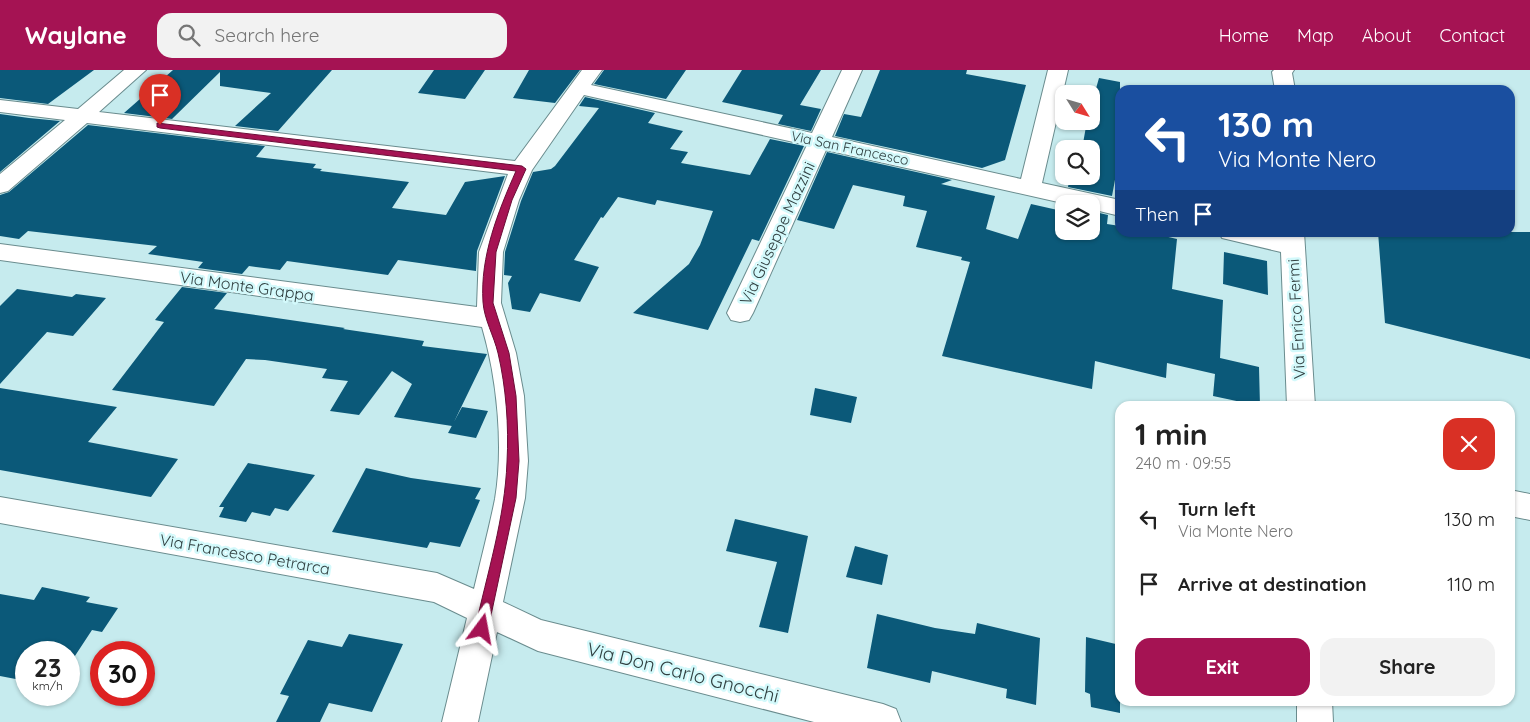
<!DOCTYPE html>
<meta charset="utf-8">
<style>
:root{--surface:#fff;--page:#f2f2f2;--text:#222;--muted:#767676;--accent:#a51353}
body{margin:0;font-family:Quicksand,sans-serif;background:var(--page);color:var(--text);height:100vh;display:flex;flex-direction:column;font-size:19px;white-space:nowrap}
*{box-sizing:border-box;margin:0}
p{font-size:16px;color:var(--muted)}
.icon{flex:none;width:28px;height:28px;fill:none;stroke:currentColor;stroke-width:2;stroke-linecap:round;stroke-linejoin:round}
.map{position:relative;flex:1;overflow:hidden}
.panel{position:absolute;left:1115px;top:331px;width:400px;height:305px;display:flex;flex-direction:column;background:var(--surface);border-radius:15px;box-shadow:0 1px 4px #0004}
.panel>*{flex:none}
.hud{position:absolute;left:1115px;top:15px;width:400px;height:152px;border-radius:15px;box-shadow:0 1px 4px #0004;background:#1a4fa0;color:#fff;overflow:hidden}
.needle{width:32px;rotate:127deg}
.tools{position:absolute;left:1055px;top:15px;display:grid;gap:10px}
.tools a{display:grid;place-items:center;width:45px;height:45px;border-radius:10px;background:var(--surface);box-shadow:0 1px 4px #0004;font-size:25px}
.speed{position:absolute;left:15px;top:571px;display:flex;gap:10px;font-size:25px;font-weight:700;text-align:center}
.speed>*{display:grid;place-content:center;width:65px;height:65px;border-radius:50%;background:var(--surface);box-shadow:0 1px 4px #0004;line-height:1}
.speed small{font-size:12px;font-weight:400}
.speed .limit{border:8px solid #d22;background:#fff;color:#111}
.pin{position:absolute;display:grid;place-items:center;width:42px;height:42px;color:#fff;margin:-51px -21px;border-radius:50% 50% 50% 0;rotate:-45deg;box-shadow:0 0 5px #0007}
.pin .icon{rotate:45deg}
.me{position:absolute;width:55px;margin:-28px;rotate:13deg;stroke-linejoin:round;filter:drop-shadow(0 0 4px #0008)}
.turn{display:flex;align-items:center;gap:18px;height:105px;padding:0 20px;font-size:22px}
.turn .icon{width:65px;height:65px;stroke-width:2.5}
.turn b{display:block;font-size:35px;line-height:42px}
.then{display:flex;align-items:center;height:48px;padding:0 20px;background:#0003;gap:10px;font-size:19px}
.round{display:grid;place-items:center;flex:none;width:52px;height:52px;border-radius:15px;background:var(--page)}
.headline{display:flex;align-items:center;justify-content:space-between;height:85px;padding:0 20px}
h1{font-size:30px;font-weight:700;line-height:38px}
.button{display:flex;gap:10px;margin-top:auto;padding:10px 20px}
.button a{flex:1;height:58px;border-radius:15px;background:var(--accent);color:#fff;font-size:20px;font-weight:700;line-height:58px;text-align:center}
.button a+a{background:var(--page);color:var(--text)}
ul{padding:0;list-style:none}
li{display:flex;align-items:center;gap:15px;height:65px;padding:0 20px}
li div{flex:1}
li b{display:block;font-size:19px}
li em{font-style:normal}
header{display:flex;align-items:center;gap:30px;box-sizing:border-box;height:70px;padding:0 25px;background:var(--accent);color:#fff}
header strong{font-size:24px}
nav{display:flex;gap:28px;margin-inline-start:auto;font-size:18px}
.search{width:350px;height:45px;background:var(--page);display:flex;align-items:center;gap:12px;box-sizing:border-box;padding:0 18px;border-radius:15px;color:var(--muted);font-size:19px}
.map>svg:first-child{display:block}
.building{fill:#0b5979}
.lines{fill:none;stroke-linecap:round;stroke-linejoin:round}
.minor-casing{stroke:#6a8c8e;stroke-width:2}
.minor{fill:#fff;fill-rule:evenodd}
.route{fill:#a51353;stroke:#6b0c36}
.labels{text-anchor:middle;dominant-baseline:central;stroke-width:5;stroke-linejoin:round;paint-order:stroke}
.far-street-label{font-size:14px;fill:#314041;stroke:#d3f9fb}
.street-label{font-size:16px;fill:#314041;stroke:#d3f9fb}
.near-street-label{font-size:19px;fill:#314041;stroke:#d3f9fb}
</style>
<header>
<strong>Waylane</strong>
<div class="search"><svg class="icon" aria-label="search" viewBox="0 0 24 24"><circle cx="10" cy="10" r="6"/><path d="M15 15l6 6"/></svg>Search here</div>
<nav><a>Home</a><a>Map</a><a>About</a><a>Contact</a></nav>
</header>
<div class="map">
<svg width="1530" height="652" viewBox="0 0 1530 652">
<rect width="100%" height="100%" fill="#c6ebee"/>
<path class="building" d="M0,0H94L48,34L0,28Z
M173,0H332L278,61L235,56L271,23L220,16V2L172,49L124,43Z
M434,0H485L465,29L418,23Z
M529,0H580L555,33L513,28Z
M604,0H686L666,29L594,14Z
M742,0H821L800,35L821,39L811,61L778,54L783,45L722,32Z
M880,0H967L966,4L1026,15L1005,90L982,98L835,66L844,44L861,47Z
M1099,8L1120,12V100L1117,99L1112,126L1068,117L1070,106H1091V79H1082L1087,51H1091V36Z
M585,27L655,43L648,53L683,61L670,79L688,82L681,93L750,105L770,69L804,76L759,171L752,169L708,260L633,243L689,194L700,175L713,141L657,130L655,135L618,127L603,148L601,147L574,190L599,197L580,232L540,223L530,242L512,239L508,213L512,206L504,205L505,182L521,131L533,102L551,99L555,96L599,38L579,36Z
M0,44L29,48L60,51L0,102Z
M88,55L265,76L256,87L316,94L313,98L322,99L320,101L409,112L392,138L446,145L465,112L505,106L477,181L476,201L398,190L388,205L287,191L280,200L249,196L242,204L198,198L203,192L148,184L157,176L28,161L19,169L0,166V125L9,122Z
M827,82L952,110L941,114L995,126L986,159L1018,169L1031,134L1062,141L1064,135V161H1091V141L1108,145L1107,154L1120,156V162H1147L1177,169L1172,219L1223,230L1220,288L1259,297L1260,336L1213,326L1215,304L1167,293L1166,308L1095,291L1092,319L942,286L970,192L961,190L962,187L916,177L927,141L903,136L905,126L853,115L834,159L797,150Z
M1378,162H1530V289L1385,253Z
M1224,182L1267,191L1268,225L1223,214Z
M182,217L227,223L214,239L345,258L343,259L424,271L422,276L487,284L452,356L394,347L412,314L392,301L359,345L330,341L348,311L322,308L327,299L265,290L246,289L214,336L112,320L164,252L155,250Z
M17,219L72,227L76,224L106,228L73,266L47,262L0,314V236Z
M0,318L117,337L88,372L178,389L151,427L0,400Z
M815,318L857,327L851,353L810,345Z
M462,337L488,341L476,368L448,363Z
M248,393L265,396L315,405L288,441L275,438L270,446L252,442L246,452L219,447L224,437H219Z
M366,398L411,408L481,418L475,429L480,430L460,477L430,472L427,478L332,462Z
M735,449L808,466L788,563L759,557L777,492L726,481Z
M855,476L888,485L882,515L846,507Z
M42,517L90,527L86,532L118,538L102,562L92,560L69,595V582H26V611L0,606V524L34,530Z
M877,544L935,558L975,564L977,553L1040,568L1036,635L1006,628L1007,619L932,601L930,613L867,598Z
M349,564L403,574L372,642L329,633L320,652H276L289,626L280,624L308,570L342,577Z
M1086,567L1120,575V643L1091,637L1090,624L1085,622Z"/>
<g class="lines">
<defs>
<path id="minor" d="M124,0H146L99,42L515,91L582,0H602L591,15L812,63L842,0H862L832,67L1021,109L1048,0H1068L1042,113L1120,130V146L1091,139V134H1067L826,80L753,243L749,250L740,252L731,250L727,243L807,75L584,25L532,100L519,130L503,182L501,233L516,283L524,326L528,391L525,428L503,532L541,550L883,634L896,639L901,652H814L538,581L497,562L478,652H442L467,548L434,532L0,453V427L437,503L474,519C481,489 489,459 495,429C504,376 497,308 482,257L0,190V174L477,237L479,182L508,104L87,53L8,121L0,123V104L65,50L0,42V30L78,39Z
M1274,0H1294L1292,3L1295,20H1275L1272,2Z
M1219,162H1269L1280,165V162H1304L1315,336H1287L1281,182L1222,168Z
M1510,420L1530,424V450L1510,446Z
M1297,631H1332L1333,652H1297Z"/>
</defs>
<use href="#minor" class="minor-casing"/>
<use href="#minor" class="minor"/>
</g>
<path class="route" d="M157,53L522,96L526,99L512,130L496,182L493,233L509,283L516,326L519,391L516,428L487,564L482,566L477,564L475,559C487,504 505,448 507,392C509,356 506,317 498,283C494,266 484,249 483,232C480,186 498,142 516,101L160,58L157,57Z"/>
<g class="labels">
<g class="far-street-label">
<text transform="translate(850 78) rotate(12)">Via San Francesco</text>
</g>
<g class="street-label">
<text transform="translate(777 163) rotate(-65)">Via Giuseppe Mazzini</text>
<text transform="translate(247 216) rotate(8)">Via Monte Grappa</text>
<text transform="translate(1296 249) rotate(-93)">Via Enrico Fermi</text>
<text transform="translate(245 484) rotate(10)">Via Francesco Petrarca</text>
</g>
<g class="near-street-label">
<text transform="translate(683 602) rotate(14)">Via Don Carlo Gnocchi</text>
</g>
</g>
</svg>
<div class="tools">
<a><svg class="needle" viewBox="-14 -14 28 28"><path d="M0-13l5 13h-10z" fill="#e53935"/><path d="M0 13l5-13h-10z" fill="#767676"/></svg></a>
<a><svg class="icon" aria-label="search" viewBox="0 0 24 24"><circle cx="10" cy="10" r="6"/><path d="M15 15l6 6"/></svg></a>
<a><svg class="icon" aria-label="layers" viewBox="0 0 24 24"><path d="M12 4l9 5-9 5-9-5zM3 14l9 5 9-5"/></svg></a>
</div>
<div class="speed"><div>23<small>km/h</small></div><div class="limit">30</div></div>
<div class="pin" style="left:160px;top:55px;background:#d93025"><svg class="icon" aria-label="arrive" viewBox="0 0 24 24"><path d="M6 21V4h12l-3 4 3 4H6"/></svg></div>
<svg class="me" style="left:482px;top:559px" viewBox="-20 -20 40 40"><path d="M0-17L14 15 0 8-14 15z" fill="#a51353" stroke="#fff" stroke-width="4"/></svg>
<div class="hud">
<div class="turn"><svg class="icon" aria-label="left" viewBox="0 0 24 24"><path d="M17 20v-9H6M10 6l-5 5 5 5"/></svg><div><b>130 m</b>Via Monte Nero</div></div>
<div class="then">Then<svg class="icon" aria-label="arrive" viewBox="0 0 24 24"><path d="M6 21V4h12l-3 4 3 4H6"/></svg></div>
</div>
<section class="panel">
<div class="headline"><div><h1>1 min</h1><p>240 m · 09:55</p></div><a class="round" style="background:#d93025;color:#fff"><svg class="icon" aria-label="close" viewBox="0 0 24 24"><path d="M6 6l12 12M18 6L6 18"/></svg></a></div>
<ul>
<li><svg class="icon" aria-label="left" viewBox="0 0 24 24"><path d="M17 20v-9H6M10 6l-5 5 5 5"/></svg><div><b>Turn left</b><p>Via Monte Nero</p></div><em>130 m</em></li>
<li><svg class="icon" aria-label="arrive" viewBox="0 0 24 24"><path d="M6 21V4h12l-3 4 3 4H6"/></svg><div><b>Arrive at destination</b></div><em>110 m</em></li>
</ul>
<div class="button"><a>Exit</a><a>Share</a></div>
</section>
</div>
